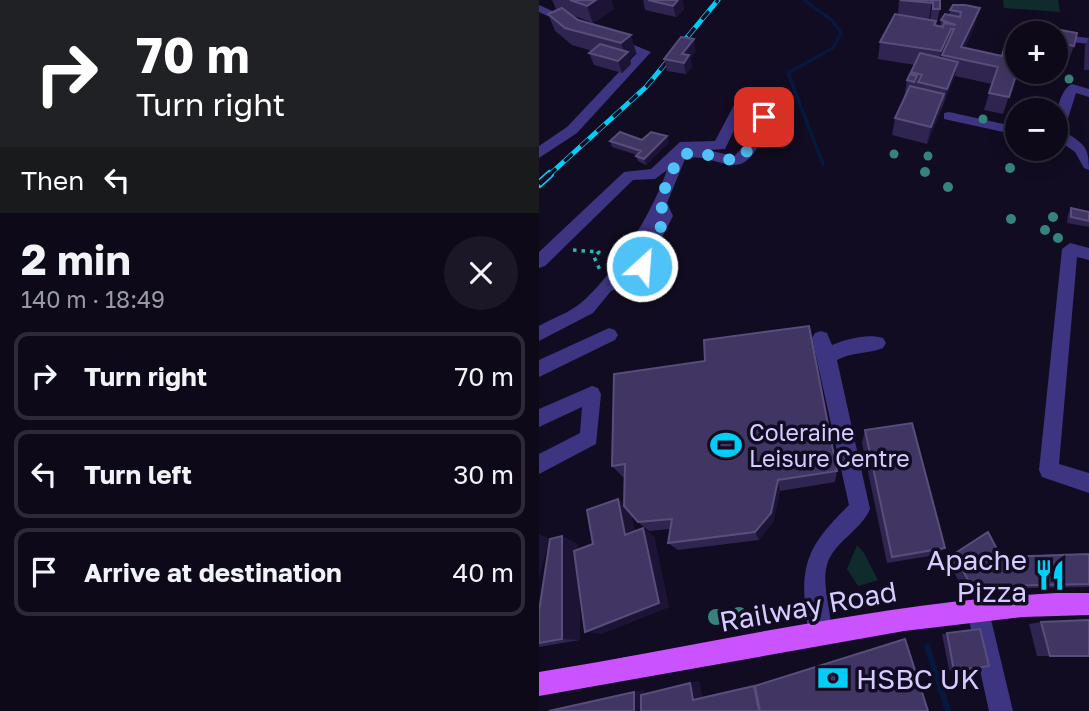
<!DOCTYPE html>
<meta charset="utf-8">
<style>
:root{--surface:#0d0919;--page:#1b1726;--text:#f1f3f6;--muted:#9a9aa2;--line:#2d2a38}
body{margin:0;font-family:"Golos Text",sans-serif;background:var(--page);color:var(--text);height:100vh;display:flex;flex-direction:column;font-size:26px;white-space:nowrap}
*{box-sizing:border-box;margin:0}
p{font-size:23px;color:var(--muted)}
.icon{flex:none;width:38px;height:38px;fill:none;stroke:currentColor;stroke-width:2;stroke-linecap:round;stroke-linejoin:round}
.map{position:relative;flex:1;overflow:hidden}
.sheet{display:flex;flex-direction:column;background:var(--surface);width:539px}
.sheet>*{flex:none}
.top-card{background:#202124;color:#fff;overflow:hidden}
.buttons{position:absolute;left:466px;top:21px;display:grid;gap:14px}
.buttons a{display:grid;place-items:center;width:63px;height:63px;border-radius:50%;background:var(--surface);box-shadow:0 4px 18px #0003,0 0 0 2px var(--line);font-size:35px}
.pin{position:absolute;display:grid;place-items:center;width:60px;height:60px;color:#fff;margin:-30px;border-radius:14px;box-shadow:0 4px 10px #0006}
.me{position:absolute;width:77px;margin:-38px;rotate:26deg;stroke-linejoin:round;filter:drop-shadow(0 0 5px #0008)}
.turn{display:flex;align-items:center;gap:24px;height:147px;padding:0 21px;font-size:32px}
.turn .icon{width:91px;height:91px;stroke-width:2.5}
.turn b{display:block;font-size:49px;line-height:60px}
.then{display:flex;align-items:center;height:66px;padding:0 21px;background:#0003;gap:14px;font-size:26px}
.round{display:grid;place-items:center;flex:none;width:74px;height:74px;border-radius:37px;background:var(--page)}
.head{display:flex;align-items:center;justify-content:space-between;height:119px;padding:0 21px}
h1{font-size:42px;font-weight:700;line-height:52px}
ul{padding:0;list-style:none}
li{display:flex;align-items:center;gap:21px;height:88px;margin:0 14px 10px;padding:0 7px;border:4px solid var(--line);border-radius:14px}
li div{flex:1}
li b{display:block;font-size:26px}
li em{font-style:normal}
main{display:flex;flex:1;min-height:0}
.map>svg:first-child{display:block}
.green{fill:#0f2b2c}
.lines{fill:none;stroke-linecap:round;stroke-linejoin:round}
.stream-far1{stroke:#07183f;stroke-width:3.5}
.stream{stroke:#07183f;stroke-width:6}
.path{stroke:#28b6b7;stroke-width:3.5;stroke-dasharray:3.5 5;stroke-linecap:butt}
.minor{fill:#3d3582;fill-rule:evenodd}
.major{fill:#ca53ff;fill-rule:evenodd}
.rail-far1-casing{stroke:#00cef7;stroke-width:5}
.rail-casing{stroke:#00cef7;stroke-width:8}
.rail-far1{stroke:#110c21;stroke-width:3.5;stroke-dasharray:11;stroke-linecap:butt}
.rail{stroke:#110c21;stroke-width:5;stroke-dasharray:15;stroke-linecap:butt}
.tree{fill:#36837d}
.wall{fill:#302450}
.shaded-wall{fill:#1c1335}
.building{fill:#413663;stroke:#594d7b;stroke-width:2}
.route{stroke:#4fc3f7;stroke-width:12;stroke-dasharray:0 21.6}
.labels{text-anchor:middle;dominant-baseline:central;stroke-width:7;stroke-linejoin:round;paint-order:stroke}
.poi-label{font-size:23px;fill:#d6ccff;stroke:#110c21;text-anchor:start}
.near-poi-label{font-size:28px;fill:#d6ccff;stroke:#110c21;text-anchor:end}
.near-street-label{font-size:28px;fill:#d6ccff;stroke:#110c21}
</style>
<main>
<section class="sheet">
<div class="top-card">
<div class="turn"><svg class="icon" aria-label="right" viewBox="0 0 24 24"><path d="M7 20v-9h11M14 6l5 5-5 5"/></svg><div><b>70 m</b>Turn right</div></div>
<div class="then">Then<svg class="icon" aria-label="left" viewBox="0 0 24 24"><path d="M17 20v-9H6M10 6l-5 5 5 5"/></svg></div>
</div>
<div class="head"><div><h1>2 min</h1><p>140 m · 18:49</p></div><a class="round"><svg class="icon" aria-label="close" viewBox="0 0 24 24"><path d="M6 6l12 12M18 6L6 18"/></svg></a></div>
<ul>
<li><svg class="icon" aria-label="right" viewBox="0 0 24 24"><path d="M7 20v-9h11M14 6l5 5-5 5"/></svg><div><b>Turn right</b></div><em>70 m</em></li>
<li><svg class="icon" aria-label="left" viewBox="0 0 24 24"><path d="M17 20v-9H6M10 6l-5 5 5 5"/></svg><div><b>Turn left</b></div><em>30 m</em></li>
<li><svg class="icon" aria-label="arrive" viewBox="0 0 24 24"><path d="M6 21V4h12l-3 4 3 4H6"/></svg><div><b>Arrive at destination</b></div><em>40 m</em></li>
</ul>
</section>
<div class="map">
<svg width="550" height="711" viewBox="0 0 550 711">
<rect width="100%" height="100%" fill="#110c21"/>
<path class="green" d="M464,0H519L521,12L465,8Z
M318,545L325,553L339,580L319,586L308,569Z"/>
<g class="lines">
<path class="stream-far1" d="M265,0L294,21L302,33L294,48L249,73L284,164"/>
<path class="stream" d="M388,646L409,711"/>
<path class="path" d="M34,250L60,252L55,257L61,270"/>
<path class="minor" d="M0,5L36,21L38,23L28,25L0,12Z
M516,34L550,38V44L516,40Z
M70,38H78L112,52L38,133L0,158V146L28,127L98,53L70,42Z
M533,84L550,89V97L537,93L525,131C544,144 550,145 550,170L545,168L536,152L516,138C516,123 518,91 533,84Z
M211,104L231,113C228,129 216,166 195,165C178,164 163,154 146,159L128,203L134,216L100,282L72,291L54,313L0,341V326C14,318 32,312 43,302C77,272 114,212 128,170L116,179L94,180L6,266L0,268V252L85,172L112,169L141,142L176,141L195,105ZM204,112L218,115C214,132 208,145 195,156L168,150L186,149ZM107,239L88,273L86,274L88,272Z
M410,112L469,125L478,124V132L469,133L405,119V113Z
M531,243L550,248V260L538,257L520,464L550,473V493L503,477L500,470L523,249Z
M70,328L76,330L79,335L76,340L0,377V360Z
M282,331L288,333L293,345C307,339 329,333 344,338L347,343L344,348C329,354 313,352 298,360L331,509C322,531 294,542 288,565C281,590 298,618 289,641L281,644L273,641C268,629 267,616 266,603C261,556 279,536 310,505L273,338L276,333Z
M53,386L59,388L62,394L57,444L0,474V454L41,433L43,407L0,427V409Z
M439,600L447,603L450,611L474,711H450L428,611L431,603Z"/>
<path class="major" d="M517,593H550V615L484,617L365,631L0,696V672C172,644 343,602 517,593Z"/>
<defs>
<path id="rail-far1" d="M9,176L107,87L179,0"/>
<path id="rail" d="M0,184L11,174"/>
</defs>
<use href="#rail-far1" class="rail-far1-casing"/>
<use href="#rail" class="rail-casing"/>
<use href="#rail-far1" class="rail-far1"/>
<use href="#rail" class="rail"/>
</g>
<g class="tree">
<circle cx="530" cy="79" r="4.5"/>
<circle cx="444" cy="119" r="4.5"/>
<circle cx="355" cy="154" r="4.5"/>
<circle cx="389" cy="156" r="4.5"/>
<circle cx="471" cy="168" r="5"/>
<circle cx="386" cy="172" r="5"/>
<circle cx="409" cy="187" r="5"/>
<circle cx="514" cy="217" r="5"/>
<circle cx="472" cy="219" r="5"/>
<circle cx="506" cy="230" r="5"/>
<circle cx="519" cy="238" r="5"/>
<circle cx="200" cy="615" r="8"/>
<circle cx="177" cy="617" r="8"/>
</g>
<path class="wall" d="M13,0H72L75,9L54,23L33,15L39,20L97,52L91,58L92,64L83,73L55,65L50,53L53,51L33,45L16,31L9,14L18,10L17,9Z
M104,0H143L145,9L137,17L106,10Z
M360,0H393L390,19L391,20L394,0L401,9L397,26L401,27L402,20L410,14L414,5L436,25L426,48L463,56L475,51L478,43V72L464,114L445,110L453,84L416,76L388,144L353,135L356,118L365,98L368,80L376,65L339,59L341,42L359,14Z
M516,33L535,46L528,64L516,61Z
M550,37V70H545L546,46Z
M157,51L151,59L153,67L147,74L128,71L125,59Z
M128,136L130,142L107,165L99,161L97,156L98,155L73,147L71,141L103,140Z
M532,208L550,212V227L528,223L529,214Z
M122,242L112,263L100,261L98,255Z
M75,374L298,471L296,482L241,491L234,522L220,540L139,550L129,543L131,529L110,531L99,522L92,515L96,532L104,528L115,537L130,607L62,634L40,587L41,640L0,647V611L39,544V549L54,544L79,499L85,504V478L73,466Z
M326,430L406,548L397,555L348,563L323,443Z
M415,554L462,557L550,554V587L439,589L426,593L408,559Z
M502,622L550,656H498L490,624Z
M441,629L415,671L410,670L403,634Z
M361,640L389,711H10L105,690V694L160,681L163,697L219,684Z"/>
<path class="shaded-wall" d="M57,0H72L75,9L54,23L48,6Z
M139,0H143L145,9L137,17L134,6Z
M441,8L436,25L421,59L422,47Z
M412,29L408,46L398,68L402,51Z
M92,35L97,52L91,58L92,64L83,73L79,61L86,55L82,43Z
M155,39L157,51L151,59L153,67L147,74L143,54Z
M419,62L415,79L404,106L408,89Z
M405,94L401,111L388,144L392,127Z
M128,136L130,142L107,165L105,159Z
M120,237L122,242L112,263L110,257Z
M239,480L241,491L234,522L220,540L216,532Z
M79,499L91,509L98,543L86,535Z
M104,528L115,537L130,607L62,634L46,632Z
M0,534L11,539L0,578Z
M23,536L39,544L41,640L23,639Z
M160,681L163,697L154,700L151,683Z
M105,690L106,711H95V692Z"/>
<path class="building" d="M31,0H57L48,6Z
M109,0H139L134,6Z
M361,0H393V3Z
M394,0H401V9H394Z
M414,5H426L441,8L422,47L463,56L465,49L478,51V72L470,97L450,93L459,67L403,55L415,29H412L402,51L341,42L356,14L397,21L395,25L404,27L405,23L417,25L402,20L406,14L421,17L422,12L411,10Z
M23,8L39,20L92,35L82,43L26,28L9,14Z
M484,23L538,33L535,46L516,42V33H481Z
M142,37L155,39L143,54L150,55L145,63L125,59Z
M61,44L89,52L79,61L50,53Z
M381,53L419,62L408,89L379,82L383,75L372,72Z
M371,74L378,76L375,82L368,80Z
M371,86L405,94L392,127L356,118Z
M81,132L103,140L112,132L128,136L105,159L97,156L102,151L71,141Z
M532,208L550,212V221L532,217Z
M108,234L120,237L110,257L98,255Z
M270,326L298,471L239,480L232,513L216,532L129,543L133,519L99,522L85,506L86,464L73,466L75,374L166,361L165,340Z
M373,423L406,548L353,557L326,430Z
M79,499L86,535L104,528L120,603L46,632L35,551L54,544L48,510Z
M449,532L462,557L550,554V584L448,586L434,589L415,554Z
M23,536V639L0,643V611L11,539Z
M550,620V656H511L502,622Z
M441,629L450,666L415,671L408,633Z
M366,639L389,711H221L216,686Z
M151,683L154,700L215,686L220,711H102V695Z
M95,692V711H10Z"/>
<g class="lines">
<path class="route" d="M103,266L127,216L120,202L140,156L155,152L197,161L206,155L225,117"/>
</g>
<defs>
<symbol id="stadium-bare" viewBox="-9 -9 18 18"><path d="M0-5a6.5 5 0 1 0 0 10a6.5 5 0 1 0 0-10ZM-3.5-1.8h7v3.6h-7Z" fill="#00cef7" stroke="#110c21" stroke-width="2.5" paint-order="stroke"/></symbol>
<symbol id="restaurant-bare" viewBox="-9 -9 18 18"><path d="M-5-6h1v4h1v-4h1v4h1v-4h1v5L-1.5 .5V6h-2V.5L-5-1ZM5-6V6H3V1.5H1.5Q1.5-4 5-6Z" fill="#00cef7" stroke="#110c21" stroke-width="2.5" paint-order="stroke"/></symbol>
<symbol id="bank-bare" viewBox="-9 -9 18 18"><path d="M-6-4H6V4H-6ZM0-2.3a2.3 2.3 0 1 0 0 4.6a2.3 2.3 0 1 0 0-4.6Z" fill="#00cef7" stroke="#110c21" stroke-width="2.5" paint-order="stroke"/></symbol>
</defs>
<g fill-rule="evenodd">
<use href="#stadium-bare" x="165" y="423" width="44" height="44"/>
<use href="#restaurant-bare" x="489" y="553" width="44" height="44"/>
<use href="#bank-bare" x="272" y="656" width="44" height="44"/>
</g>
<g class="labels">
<g class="poi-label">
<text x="210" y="432">Coleraine<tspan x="210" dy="26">Leisure Centre</tspan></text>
</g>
<g class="near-poi-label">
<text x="488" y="559">Apache<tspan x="488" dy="32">Pizza</tspan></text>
<text x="317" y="678" text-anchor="start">HSBC UK</text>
</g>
<g class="near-street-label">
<text transform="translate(269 606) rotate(-10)">Railway Road</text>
</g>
</g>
</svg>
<div class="buttons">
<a>+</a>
<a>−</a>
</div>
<div class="pin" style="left:225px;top:117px;background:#d93025"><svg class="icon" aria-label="arrive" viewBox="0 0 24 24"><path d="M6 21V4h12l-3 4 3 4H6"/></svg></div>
<svg class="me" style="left:103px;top:266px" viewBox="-20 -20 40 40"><circle r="17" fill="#4fc3f7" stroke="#fff" stroke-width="3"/><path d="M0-11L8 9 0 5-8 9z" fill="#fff"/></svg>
</div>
</main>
